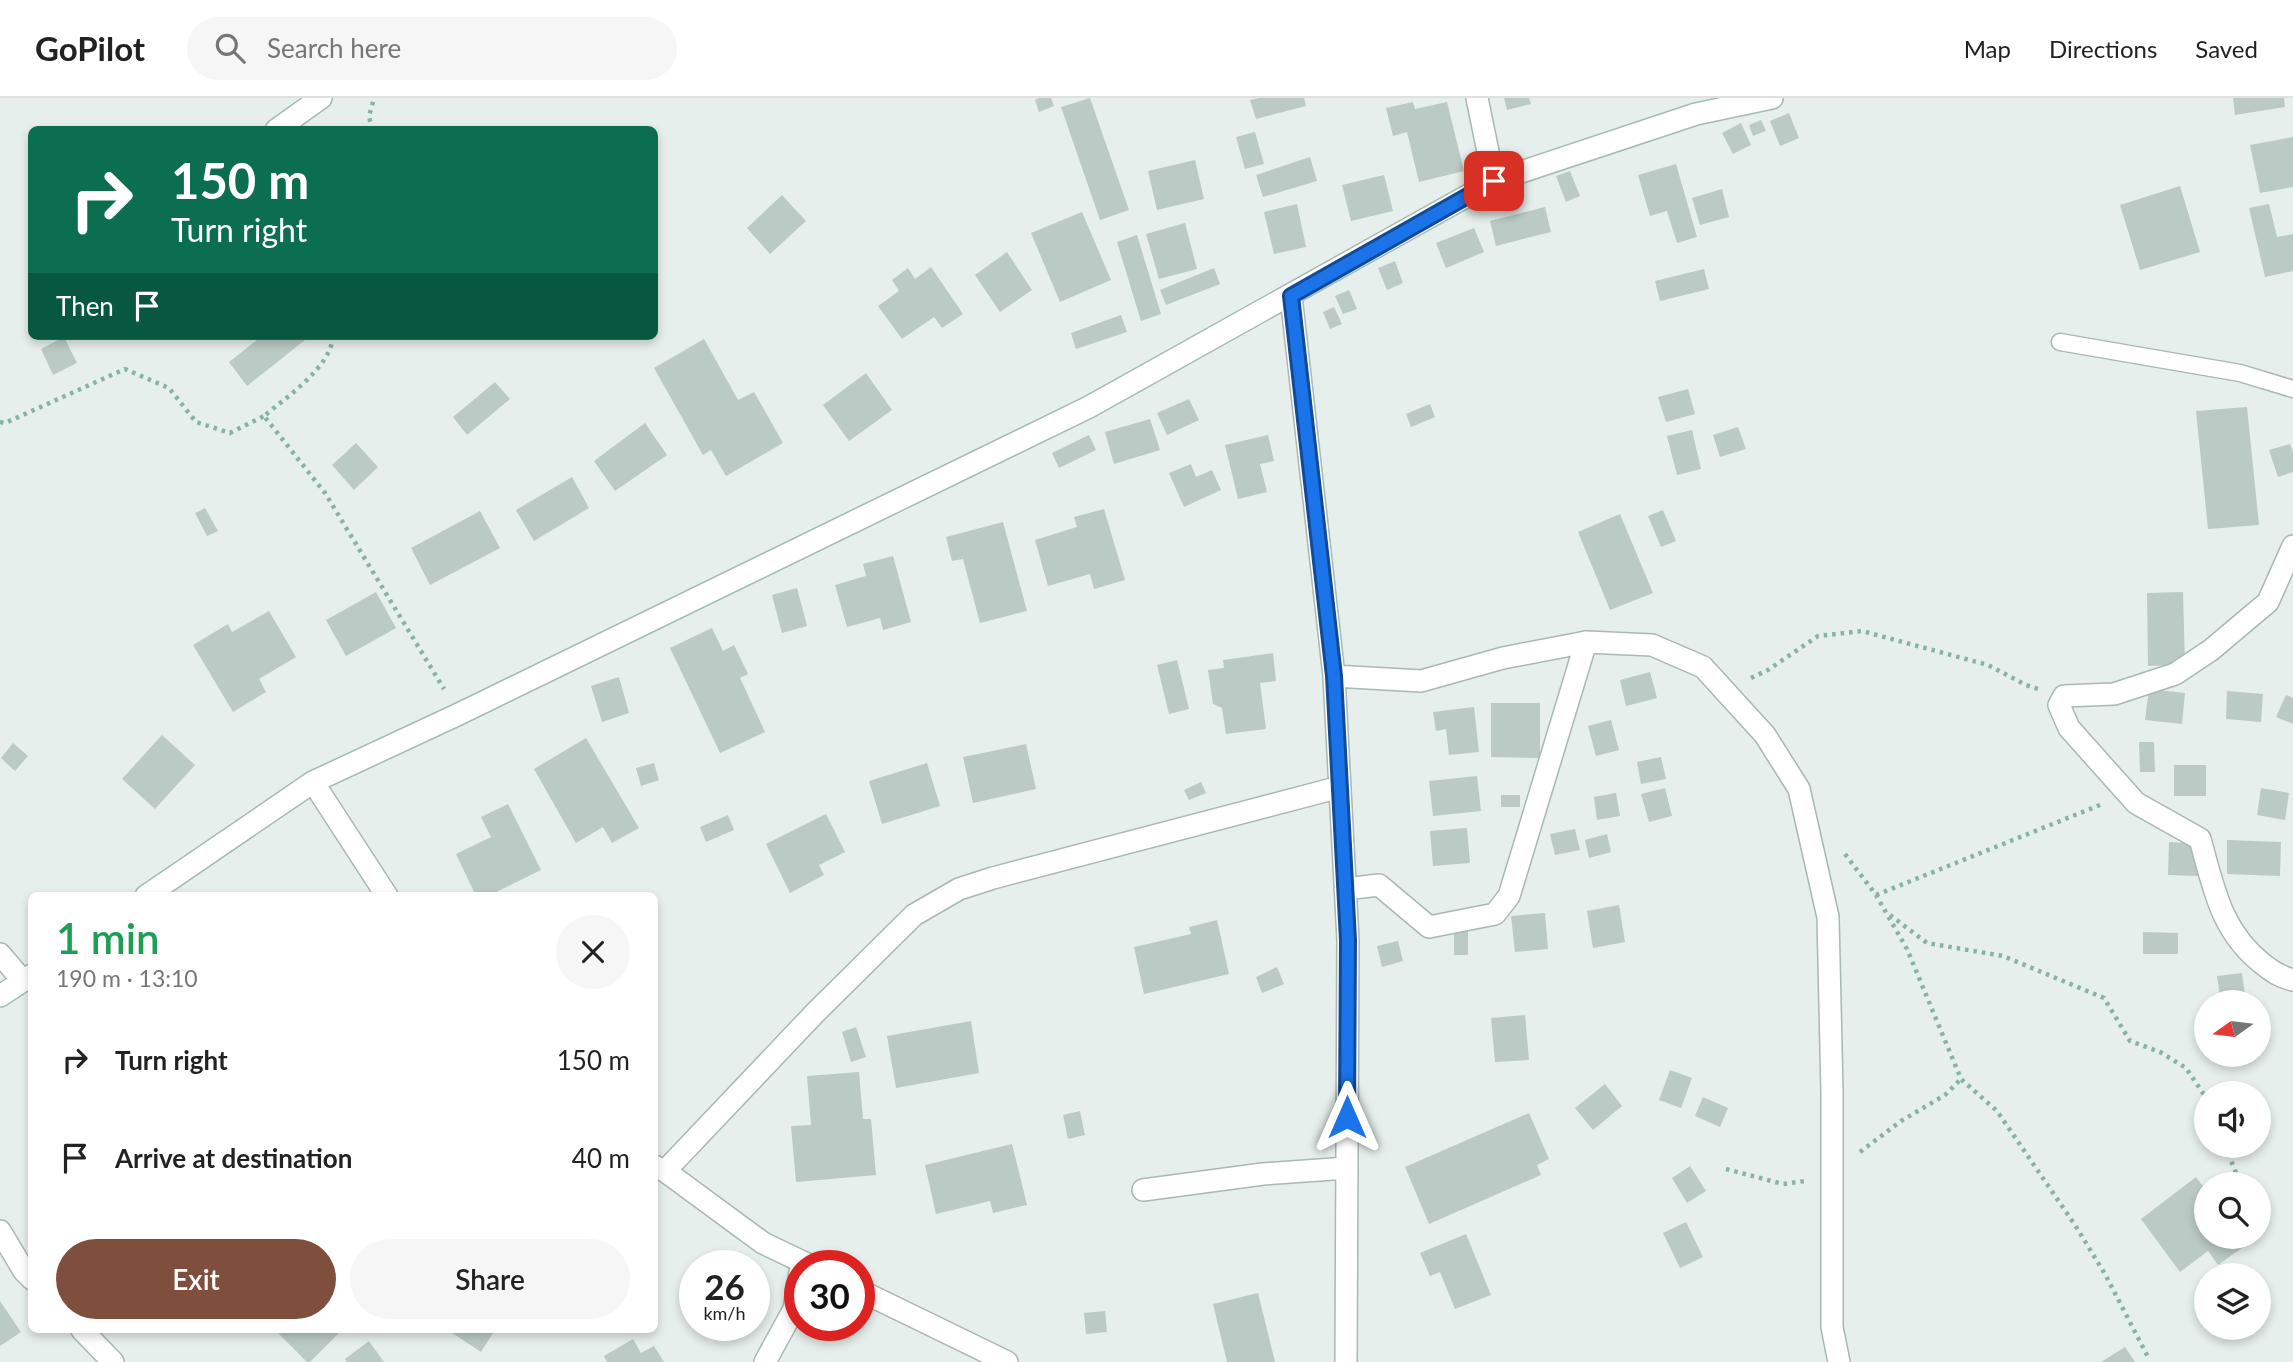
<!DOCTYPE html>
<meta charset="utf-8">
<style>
:root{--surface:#fff;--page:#f6f6f6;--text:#222;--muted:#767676;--line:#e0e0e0;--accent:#804e3d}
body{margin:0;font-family:Lato,sans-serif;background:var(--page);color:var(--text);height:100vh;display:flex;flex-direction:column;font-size:26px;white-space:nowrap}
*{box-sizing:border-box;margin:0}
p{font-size:23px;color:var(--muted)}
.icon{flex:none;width:38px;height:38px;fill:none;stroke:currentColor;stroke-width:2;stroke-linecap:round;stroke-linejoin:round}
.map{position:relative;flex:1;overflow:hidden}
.details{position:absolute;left:28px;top:794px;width:630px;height:441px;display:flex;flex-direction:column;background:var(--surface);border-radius:10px;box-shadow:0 4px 10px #0003}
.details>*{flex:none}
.hud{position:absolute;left:28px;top:28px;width:630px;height:214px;border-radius:10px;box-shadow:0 4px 10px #0003;background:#0b6e4f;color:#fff;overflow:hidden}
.needle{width:46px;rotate:256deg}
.fabs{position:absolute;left:2194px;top:892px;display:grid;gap:14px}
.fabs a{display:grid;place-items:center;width:77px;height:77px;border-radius:50%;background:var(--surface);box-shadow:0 4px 10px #0003;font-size:35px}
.speed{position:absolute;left:679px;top:1152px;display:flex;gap:14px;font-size:35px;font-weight:700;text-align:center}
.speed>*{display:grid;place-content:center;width:91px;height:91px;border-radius:50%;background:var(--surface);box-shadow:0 4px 10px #0003;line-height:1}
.speed small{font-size:18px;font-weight:400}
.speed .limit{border:10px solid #d22;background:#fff;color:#111}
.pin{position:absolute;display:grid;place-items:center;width:60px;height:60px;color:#fff;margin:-30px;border-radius:14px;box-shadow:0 4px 10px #0006}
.me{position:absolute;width:77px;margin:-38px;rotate:0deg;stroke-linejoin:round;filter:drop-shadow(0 0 5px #0008)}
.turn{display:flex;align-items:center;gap:24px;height:147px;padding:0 28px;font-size:32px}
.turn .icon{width:91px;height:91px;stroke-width:2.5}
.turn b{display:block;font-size:49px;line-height:60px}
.then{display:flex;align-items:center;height:66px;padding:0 28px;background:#0003;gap:14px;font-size:26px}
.round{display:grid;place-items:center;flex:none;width:74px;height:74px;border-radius:37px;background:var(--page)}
.head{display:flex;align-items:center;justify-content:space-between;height:119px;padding:0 28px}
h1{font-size:42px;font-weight:600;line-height:52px;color:#1e9e55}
.button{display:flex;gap:14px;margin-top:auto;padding:14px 28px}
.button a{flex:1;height:80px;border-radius:42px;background:var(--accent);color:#fff;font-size:28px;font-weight:600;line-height:80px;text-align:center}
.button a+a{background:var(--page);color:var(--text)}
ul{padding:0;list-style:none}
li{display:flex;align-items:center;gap:21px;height:98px;padding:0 28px}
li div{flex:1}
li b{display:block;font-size:26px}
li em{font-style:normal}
header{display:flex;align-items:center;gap:42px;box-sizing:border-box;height:98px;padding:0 35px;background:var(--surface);border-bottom:2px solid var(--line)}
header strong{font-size:33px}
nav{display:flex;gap:38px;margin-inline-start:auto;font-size:24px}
.search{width:490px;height:63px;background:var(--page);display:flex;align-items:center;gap:18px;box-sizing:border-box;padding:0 24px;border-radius:38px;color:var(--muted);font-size:26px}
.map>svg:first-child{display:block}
.building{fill:#bbcac4}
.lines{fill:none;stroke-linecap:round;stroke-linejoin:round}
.lane-casing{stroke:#a8b8b2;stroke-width:19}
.street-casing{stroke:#a8b8b2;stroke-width:24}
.secondary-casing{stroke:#a4bbb3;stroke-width:24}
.path{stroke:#86b3a5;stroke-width:4.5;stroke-dasharray:3.5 5;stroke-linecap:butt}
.lane{stroke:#fff;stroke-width:16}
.street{stroke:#fff;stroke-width:21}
.secondary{stroke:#fff;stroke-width:21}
.route-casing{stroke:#114b97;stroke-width:18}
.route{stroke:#1a73e8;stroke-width:12}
</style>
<header>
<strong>GoPilot</strong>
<div class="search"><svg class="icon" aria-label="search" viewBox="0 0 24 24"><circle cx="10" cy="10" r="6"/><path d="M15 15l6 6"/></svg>Search here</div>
<nav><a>Map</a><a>Directions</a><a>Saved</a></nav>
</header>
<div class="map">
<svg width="2293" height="1264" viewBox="0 0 2293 1264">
<rect width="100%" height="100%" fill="#e6efeb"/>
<path class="building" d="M1039,0H1051L1054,8L1039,14L1035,2Z
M1090,0L1129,112L1100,122L1061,9Z
M1259,0H1304L1306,8L1256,21L1250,2Z
M1504,0H1529L1531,6L1507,12Z
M2233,0H2284L2285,9L2235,17Z
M1413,4L1415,11L1447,4L1464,73L1419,84L1407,34L1393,38L1386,10Z
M1789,15L1799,40L1780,48L1770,23Z
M1761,22L1766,33L1753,38L1749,27Z
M1741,25L1751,47L1733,56L1722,35Z
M1255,34L1264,66L1245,71L1236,39Z
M2293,39V89L2260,95L2250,47Z
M1310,59L1317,83L1263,99L1256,77Z
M1195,62L1204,101L1157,112L1148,73Z
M1676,66L1697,139L1677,145L1667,113L1650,118L1638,77Z
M1570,73L1580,98L1566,104L1556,78Z
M1384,77L1393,113L1351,123L1342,87Z
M2180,88L2200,154L2140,172L2120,107Z
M1722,91L1729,119L1700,127L1692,100Z
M782,97L806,123L770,156L747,130Z
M1297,106L1306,149L1274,156L1264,114Z
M2269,106L2277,139L2293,136V173L2265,179L2249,110Z
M1545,109L1551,134L1496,148L1490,123Z
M1082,114L1111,182L1060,204L1031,135Z
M1185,125L1197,171L1159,181L1146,136Z
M1474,130L1484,154L1446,170L1436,145Z
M1137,137L1161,216L1141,223L1117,144Z
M1007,154L1032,192L1000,214L975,177Z
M1395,163L1403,185L1387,192L1378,170Z
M931,169L963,216L942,230L934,219L902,241L878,208L899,193L892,182L908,170L915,181Z
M1214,170L1220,186L1166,207L1160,192Z
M1704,171L1709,191L1660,203L1655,183Z
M1349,192L1357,211L1343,216L1335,198Z
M1334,209L1342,226L1330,231L1323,214Z
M1121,217L1127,234L1076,251L1071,235Z
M262,238H310L247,288L229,264Z
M64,239L77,265L53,277L41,251Z
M704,241L738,302L754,294L783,345L726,378L711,352L703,357L654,270Z
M866,275L892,312L849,343L823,307Z
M495,284L510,301L467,337L453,319Z
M1688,291L1695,316L1666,324L1658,299Z
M1189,301L1199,322L1167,337L1157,315Z
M1430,306L1435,319L1411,329L1406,316Z
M2247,309L2259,427L2208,431L2196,313Z
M1150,321L1160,352L1114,366L1105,334Z
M645,325L667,357L615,393L594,363Z
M1738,329L1746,351L1720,359L1713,337Z
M1692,332L1701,371L1677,377L1667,338Z
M1089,337L1096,352L1059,370L1052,355Z
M1268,337L1274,363L1260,366L1267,394L1238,401L1225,347Z
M356,345L378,369L354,392L332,367Z
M2290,346L2293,354V374L2278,379L2269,352Z
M1191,366L1196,379L1212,372L1221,392L1184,409L1169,375Z
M572,379L589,410L534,443L516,412Z
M205,410L218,433L207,438L195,415Z
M1104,411L1125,482L1094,491L1090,476L1048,488L1035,442L1077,429L1074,419Z
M1663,412L1676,443L1661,449L1648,418Z
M480,413L500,450L430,487L411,450Z
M1620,416L1653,495L1610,512L1578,434Z
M1003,424L1027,513L980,525L963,461L952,463L946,439Z
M893,458L911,524L883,532L880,520L847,529L835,487L866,478L863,466Z
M797,490L807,528L782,535L772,497Z
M376,494L396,530L346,558L326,522Z
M2183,494L2185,567L2148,568L2147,495Z
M269,513L296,559L259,581L266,594L233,614L193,547L228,526L232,534Z
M712,530L723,553L734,547L748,576L740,580L765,634L720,655L670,550Z
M1273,555L1276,583L1260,585L1266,631L1226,636L1222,610L1213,606L1208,572L1224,570L1223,562Z
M1177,562L1189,611L1169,616L1157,567Z
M1650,574L1657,600L1626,608L1620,582Z
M619,579L629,615L602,624L591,588Z
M2149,591L2185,595L2182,626L2145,622Z
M2227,593L2263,596L2261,624L2226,621Z
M2286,597L2293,600V626L2276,619Z
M1491,605H1540V660L1491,659Z
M1474,609L1479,654L1449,657L1446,631L1436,633L1433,614Z
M1611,622L1619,652L1596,658L1588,628Z
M162,637L195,667L155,711L122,681Z
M586,640L639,730L612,745L603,729L576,745L534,671Z
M2139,644H2154L2155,674H2140Z
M13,645L28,658L15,673L1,660Z
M1026,646L1036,691L973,705L963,659Z
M1661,659L1666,681L1641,686L1637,664Z
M654,665L659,682L641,688L636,670Z
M927,665L940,708L882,726L869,683Z
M2174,667H2206V698H2174Z
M1477,678L1481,713L1433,718L1429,683Z
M1201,684L1206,695L1189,702L1184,692Z
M1665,690L1672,718L1649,724L1641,696Z
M2261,690L2289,695L2285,722L2257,717Z
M1616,695L1620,718L1597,722L1594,699Z
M1501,697H1520V709H1501Z
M508,706L541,772L488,798H476L456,756L491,739L481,719Z
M826,716L845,754L819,767L824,777L790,795L766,746Z
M728,717L734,732L706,744L700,729Z
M1467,730L1470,765L1433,768L1430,733Z
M1575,731L1580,752L1555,757L1550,736Z
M1607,736L1611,754L1589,760L1585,742Z
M2227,742L2281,744L2280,778L2227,776Z
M2169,744L2199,746L2198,778L2168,777Z
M1619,807L1625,844L1593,850L1587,813Z
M1545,815L1548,851L1515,854L1511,818Z
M1217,822L1229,876L1144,896L1134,849L1191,836L1189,829Z
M1454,832H1468V857H1454Z
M2143,834L2178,835V856H2143Z
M1398,843L1403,863L1382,869L1377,848Z
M1277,869L1284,886L1262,895L1256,879Z
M2242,875L2246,905H2221L2217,878Z
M1525,917L1529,962L1495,964L1491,920Z
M971,923L979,975L896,990L887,938Z
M856,929L866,959L851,964L842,934Z
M1670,972L1692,980L1681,1010L1659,1002Z
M859,974L863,1021H871L876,1077L796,1084L791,1028L811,1027L807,978Z
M1605,986L1622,1008L1593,1032L1575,1010Z
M1703,999L1728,1010L1720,1029L1695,1018Z
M1080,1013L1085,1037L1068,1041L1063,1017Z
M1529,1015L1549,1061L1537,1067L1541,1077L1429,1126L1405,1069Z
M1012,1046L1027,1107L993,1115L990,1103L936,1116L925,1067Z
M1690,1068L1706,1093L1687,1105L1672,1080Z
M2196,1079L2207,1094V1139H2240L2246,1147L2218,1167L2208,1153L2180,1174L2141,1121Z
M1686,1124L1703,1159L1680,1170L1663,1135Z
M1466,1136L1491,1197L1455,1211L1440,1174L1430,1178L1420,1155Z
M1258,1195L1275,1264H1227L1213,1206Z
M0,1203L21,1234L0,1248Z
M1105,1213L1107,1234L1086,1236L1084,1215Z
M275,1232H342L310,1264H307Z
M454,1232H495L481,1254L452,1235Z
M633,1241L641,1255L654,1248L664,1264H607L604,1258Z
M369,1243L384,1264H347L345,1261Z
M2125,1249L2135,1264H2101Z"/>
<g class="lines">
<defs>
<path id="lane" d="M2060,244L2240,275L2293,291"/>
<path id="street" d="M1477,0L1494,83
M276,32L321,0
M1291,198L1334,578L1348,842L1346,1264
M2293,448L2268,504L2211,552L2175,576L2114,596L2064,598L2059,607L2069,630L2136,705L2200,741C2214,791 2221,834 2264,867C2274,875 2281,879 2293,882
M1334,578L1421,583L1503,560L1586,544L1652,547L1703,569L1765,637L1799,691L1828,819L1832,994V1229L1839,1264
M313,684L387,798
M1345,791L1379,787L1429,829L1495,816L1509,798L1586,544
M0,856L23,883
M654,1068L665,1073L763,1145L809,1167
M665,1073L815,915L914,817L959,791L993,780L1340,689
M1143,1092L1263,1076L1347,1070
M0,1133L24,1173L32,1181
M859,1192L1007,1264
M82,1232L113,1264
M765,1264L794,1211L800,1174"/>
<path id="secondary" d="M146,798L313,684L459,616L1089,309L1494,83L1696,16L1772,0
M0,898L32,877"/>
</defs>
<use href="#lane" class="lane-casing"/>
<use href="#street" class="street-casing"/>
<use href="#secondary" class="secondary-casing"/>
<path class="path" d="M372,32L369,18L374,0
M333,238C331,269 287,299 264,318L325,395L444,591
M0,324L5,325L125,271L169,290L196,324L230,335L264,318
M1751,580L1768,572L1818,538L1862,533L1988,567L2026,587L2038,591
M1845,756L1876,797L1907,851L1961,981L1997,1013L2075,1127L2105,1176L2149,1261
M1876,797L2100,707
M1890,817L1927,845L2003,858L2104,900L2130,943L2160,954L2186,970L2207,1001
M2225,1048L2241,1087
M1860,1054L1901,1023L1945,997L1961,981
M1726,1071L1783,1086L1805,1083"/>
<use href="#lane" class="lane"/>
<use href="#street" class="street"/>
<use href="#secondary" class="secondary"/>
</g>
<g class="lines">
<defs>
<path id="route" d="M1347,1019L1348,842L1334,578L1291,198L1494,83"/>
</defs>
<use href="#route" class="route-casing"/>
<use href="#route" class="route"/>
</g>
</svg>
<div class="fabs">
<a><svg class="needle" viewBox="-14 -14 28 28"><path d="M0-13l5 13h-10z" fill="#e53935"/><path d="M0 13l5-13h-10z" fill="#767676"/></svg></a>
<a><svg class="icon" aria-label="sound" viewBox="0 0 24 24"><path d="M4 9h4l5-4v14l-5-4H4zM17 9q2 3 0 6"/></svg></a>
<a><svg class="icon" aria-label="search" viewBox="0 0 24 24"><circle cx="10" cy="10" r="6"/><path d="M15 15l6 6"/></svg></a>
<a><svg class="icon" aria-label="layers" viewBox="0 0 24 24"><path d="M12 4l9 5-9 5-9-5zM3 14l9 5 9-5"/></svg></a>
</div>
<div class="speed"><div>26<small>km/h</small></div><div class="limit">30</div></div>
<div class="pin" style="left:1494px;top:83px;background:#d93025"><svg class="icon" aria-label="arrive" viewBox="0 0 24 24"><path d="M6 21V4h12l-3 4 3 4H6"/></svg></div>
<svg class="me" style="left:1347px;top:1019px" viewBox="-20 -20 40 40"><path d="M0-17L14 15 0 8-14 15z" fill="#1a73e8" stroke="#fff" stroke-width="4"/></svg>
<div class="hud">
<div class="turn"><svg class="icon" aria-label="right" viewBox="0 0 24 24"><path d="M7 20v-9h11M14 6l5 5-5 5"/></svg><div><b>150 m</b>Turn right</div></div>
<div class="then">Then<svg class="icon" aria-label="arrive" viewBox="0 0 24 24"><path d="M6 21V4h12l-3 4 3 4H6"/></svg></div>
</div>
<section class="details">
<div class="head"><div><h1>1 min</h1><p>190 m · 13:10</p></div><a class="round"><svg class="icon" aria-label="close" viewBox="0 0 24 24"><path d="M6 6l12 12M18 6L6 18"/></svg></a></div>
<ul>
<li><svg class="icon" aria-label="right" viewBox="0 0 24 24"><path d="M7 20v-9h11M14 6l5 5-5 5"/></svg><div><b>Turn right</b></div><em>150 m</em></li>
<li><svg class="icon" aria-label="arrive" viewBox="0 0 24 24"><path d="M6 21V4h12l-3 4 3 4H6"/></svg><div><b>Arrive at destination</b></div><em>40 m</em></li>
</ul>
<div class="button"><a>Exit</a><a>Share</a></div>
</section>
</div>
